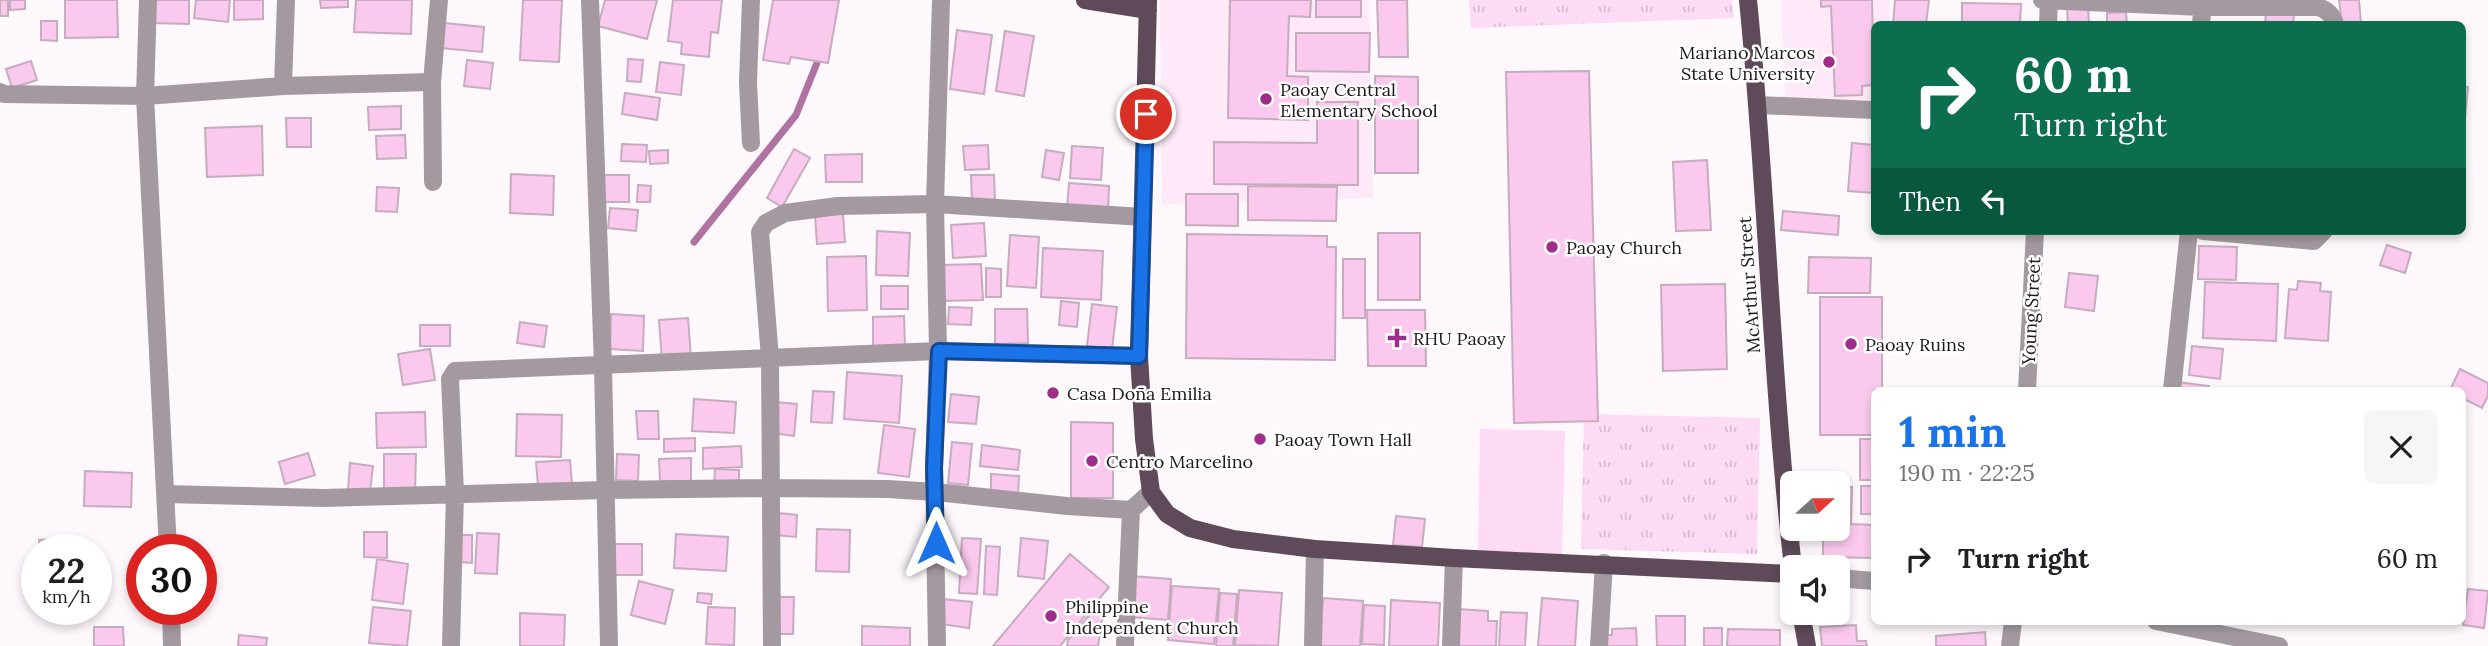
<!DOCTYPE html>
<meta charset="utf-8">
<style>
:root{--surface:#fff;--page:#f6f6f6;--text:#202124;--muted:#757577;--accent:#1a73e8}
body{margin:0;font-family:Lora,serif;background:var(--page);color:var(--text);height:100vh;display:flex;flex-direction:column;font-size:26px;white-space:nowrap}
*{box-sizing:border-box;margin:0}
p{font-size:23px;color:var(--muted)}
.icon{flex:none;width:38px;height:38px;fill:none;stroke:currentColor;stroke-width:2;stroke-linecap:round;stroke-linejoin:round}
.map{position:relative;flex:1;overflow:hidden}
.panel{position:absolute;left:1871px;top:387px;width:595px;height:238px;display:flex;flex-direction:column;background:var(--surface);border-radius:10px;box-shadow:0 4px 10px #0003}
.panel>*{flex:none}
.guide{position:absolute;left:1871px;top:21px;width:595px;height:214px;border-radius:10px;box-shadow:0 4px 10px #0003;background:#0b6e4f;color:#fff;overflow:hidden}
.needle{width:46px;rotate:69deg}
.controls{position:absolute;left:1780px;top:471px;display:grid;gap:14px}
.controls a{display:grid;place-items:center;width:70px;height:70px;border-radius:10px;background:var(--surface);box-shadow:0 4px 10px #0003;font-size:35px}
.speed{position:absolute;left:21px;top:534px;display:flex;gap:14px;font-size:35px;font-weight:700;text-align:center}
.speed>*{display:grid;place-content:center;width:91px;height:91px;border-radius:50%;background:var(--surface);box-shadow:0 4px 10px #0003;line-height:1}
.speed small{font-size:18px;font-weight:400}
.speed .limit{border:10px solid #d22;background:#fff;color:#111}
.pin{position:absolute;display:grid;place-items:center;width:60px;height:60px;color:#fff;margin:-30px;border:4px solid #fff;border-radius:50%;box-shadow:0 2px 7px #0007}
.me{position:absolute;width:77px;margin:-38px;rotate:0deg;stroke-linejoin:round;filter:drop-shadow(0 0 5px #0008)}
.turn{display:flex;align-items:center;gap:24px;height:147px;padding:0 28px;font-size:32px}
.turn .icon{width:91px;height:91px;stroke-width:2.5}
.turn b{display:block;font-size:49px;line-height:60px}
.then{display:flex;align-items:center;height:66px;padding:0 28px;background:#0003;gap:14px;font-size:26px}
.round{display:grid;place-items:center;flex:none;width:74px;height:74px;border-radius:10px;background:var(--page)}
.headline{display:flex;align-items:center;justify-content:space-between;height:119px;padding:0 28px}
h1{font-size:42px;font-weight:700;line-height:52px;color:var(--accent)}
ul{padding:0;list-style:none}
li{display:flex;align-items:center;gap:21px;height:105px;padding:0 28px}
li div{flex:1}
li b{display:block;font-size:26px}
li em{font-style:normal}
.map>svg:first-child{display:block}
.built{fill:#fee9f8}
.park{fill:url(#park-tufts)}
.garden{fill:#fedbf4}
.lines{fill:none;stroke-linecap:round;stroke-linejoin:round}
.stream{stroke:#ae73a0;stroke-width:7}
.building{fill:#fbc9ed;stroke:#c6acbf;stroke-width:2}
.minor{stroke:#a499a1;stroke-width:18}
.major{stroke:#5e4a58;stroke-width:18}
.route-casing{stroke:#114b97;stroke-width:18}
.route{stroke:#1a73e8;stroke-width:12}
.poi-dot{fill:#9e2d89;stroke:#fff;stroke-width:2.5}
.labels{text-anchor:middle;dominant-baseline:central;stroke-width:5;stroke-linejoin:round;paint-order:stroke}
.poi-label{font-size:18px;fill:#1f151c;stroke:#fff;text-anchor:start}
.street-label{font-size:18px;fill:#1f151c;stroke:#fff}
</style>
<div class="map">
<svg width="2488" height="646" viewBox="0 0 2488 646">
<defs>
<pattern id="park-tufts" width="24" height="20" patternUnits="userSpaceOnUse" patternTransform="scale(1.75)"><rect width="24" height="20" fill="#fedbf4"/><path d="M3 7l-1-3M5 7V3M7 7l1-3M15 17l-1-3M17 17v-4M19 17l1-3" fill="none" stroke="#d9bbd1"/></pattern>
</defs>
<rect width="100%" height="100%" fill="#fef8fc"/>
<path class="built" d="M1160,0H1369L1373,198L1162,205Z
M1781,0H1890V24H1874V100L1785,99Z"/>
<path class="park" d="M1469,0H1732L1734,18L1471,28Z
M1584,414L1760,418L1757,554L1581,549Z"/>
<path class="garden" d="M1480,429L1565,431L1562,556L1478,555Z"/>
<g class="lines">
<path class="stream" d="M694,242L796,115L821,53"/>
</g>
<path class="building" d="M0,0H8V16H0Z
M10,0H25V9L10,10Z
M65,0H117L118,37L65,38Z
M152,0H189V24L152,23Z
M196,0H230L228,22L194,18Z
M234,0H263V19L234,20Z
M320,0H348V7L321,8Z
M356,0H412L411,34L354,32Z
M523,0H562L559,62L520,60Z
M605,0H657L647,39L598,26Z
M673,0H722L718,33L711,32L709,57L681,54L682,43L668,41Z
M773,0H839L828,63L791,57L789,64L763,60Z
M1230,0H1311L1310,17L1289,16L1287,76L1308,77V120L1228,118Z
M1316,0H1361V17H1316Z
M1377,0H1407L1408,57H1379Z
M1821,0H1872L1874,85L1862,86V95L1835,96L1831,6L1821,7Z
M1895,0H1929L1926,24H1893Z
M2339,0H2359L2361,24H2342Z
M1962,3L2021,4L2020,24H1962Z
M2088,8L2089,24H2068L2067,9Z
M2126,12L2127,24H2107V13Z
M2266,12L2294,15L2293,24H2265Z
M41,21H57V41L41,40Z
M444,23L484,27L482,52L441,48Z
M957,30L992,35L984,94L950,89Z
M1005,31L1034,36L1024,96L996,91Z
M1296,33H1370L1369,72L1296,71Z
M628,59L643,60L641,82L627,81Z
M467,60L493,63L490,89L464,86Z
M31,61L37,80L12,88L6,69Z
M660,62L684,65L681,95L656,92Z
M1589,71L1598,421L1514,423L1506,72Z
M1375,76L1418,77V173H1375Z
M2462,86L2468,87L2465,118L2462,117Z
M625,93L660,98L657,120L622,114Z
M1317,102H1358V185L1214,184V142L1317,143Z
M401,106V129L369,130L368,107Z
M286,118H311V147H287Z
M262,126L263,175L207,177L205,128Z
M405,135L406,158L377,159L376,136Z
M1852,143L1874,145V193L1848,191Z
M622,144L647,145L646,162L621,161Z
M988,145L989,169L965,170L963,146Z
M1072,146L1103,148L1101,180L1070,178Z
M794,149L810,158L782,207L767,198Z
M668,150V163L650,164L649,151Z
M1046,150L1064,153L1059,180L1042,177Z
M862,154V182H826L825,155Z
M1707,160L1711,230L1676,231L1673,162Z
M511,174L554,176L553,215L510,213Z
M599,175H629V202H600Z
M971,175H994L995,201L972,202Z
M1069,183L1109,186L1108,211L1067,208Z
M638,185L651,186L650,202H637Z
M1248,186L1337,187L1336,221L1248,220Z
M377,187L399,188L397,212L376,211Z
M1186,194H1238V226L1186,225Z
M610,208L638,210L636,231L608,228Z
M1783,211L1839,216L1838,235L1781,230Z
M843,214L845,242L817,244L815,216Z
M984,223L986,256L953,258L951,225Z
M877,231L910,233L908,276L876,275Z
M1378,233H1420V300H1378Z
M1187,234L1327,236V247H1336L1335,360L1186,358Z
M1010,235L1039,237L1036,288L1007,286Z
M2387,245L2411,253L2405,273L2380,265Z
M2199,246L2237,247L2236,280L2198,279Z
M1043,248L1103,251L1101,300L1041,297Z
M866,256L867,310L828,311L827,257Z
M1809,257L1871,258L1870,293H1808Z
M1343,259H1365V318H1343Z
M981,264L983,300L942,301L941,265Z
M986,268L1001,269V297H986Z
M2069,273L2098,276L2094,311L2065,307Z
M2298,281L2321,283L2320,291L2331,292L2328,341L2285,338L2289,289L2297,290Z
M2205,282L2278,284L2276,341L2203,338Z
M1725,284L1727,369L1663,371L1661,285Z
M881,286H908V309H881Z
M1820,297H1882V390H1874V435H1820Z
M1061,301L1079,303L1077,327L1059,325Z
M1092,304L1117,307L1112,349L1087,346Z
M949,307L972,308L971,325L948,324Z
M995,309H1027L1028,343L995,344Z
M1367,310H1425L1426,366H1368Z
M611,314L644,316L643,351L610,349Z
M904,316L905,347H873V317Z
M688,318L691,358L662,360L659,320Z
M520,322L547,326L544,347L517,343Z
M420,325H450V346H420Z
M2192,346L2223,349L2220,379L2189,375Z
M430,349L435,380L403,385L398,354Z
M2460,369L2488,383V396L2482,408L2462,398V390H2450Z
M847,372L902,376L899,423L844,419Z
M2178,382L2209,386L2208,390H2177Z
M813,391L834,392L832,423L811,422Z
M951,394L979,397L976,424L948,422Z
M694,399L736,402L734,433L692,431Z
M776,402L797,404L794,436L773,433Z
M636,411H658L659,439H638Z
M425,412L426,447L377,448L376,413Z
M517,414L562,415L561,457L516,456Z
M1071,422L1113,423V498H1071Z
M884,425L915,429L909,477L878,473Z
M695,438V451L664,452V439Z
M1860,439H1874V480H1860Z
M952,442L972,444L968,485L948,483Z
M982,445L1020,450L1018,470L980,466Z
M741,446L742,467L703,469V448Z
M308,453L315,475L285,484L279,462Z
M384,454H416L415,492H384Z
M617,454L639,455L638,481L616,480Z
M691,458V481H660L659,459Z
M570,460L572,484L538,487L536,462Z
M350,463L373,466L370,492L348,490Z
M715,469L739,470V487L714,486Z
M85,471L132,473L131,507L84,506Z
M991,474L1019,476L1018,494L991,493Z
M1861,486H1874V514H1861Z
M1838,487H1852L1851,524L1874,525V558L1823,557V528H1838Z
M778,513L797,515L796,537L776,535Z
M1396,516L1425,519L1422,547L1393,545Z
M817,529L850,530L849,572L816,571Z
M364,532H387V558L364,557Z
M477,533L499,534L497,574L475,573Z
M676,534L728,537L726,571L674,568Z
M460,535H472V563L459,562Z
M71,538L72,550H40L39,540Z
M962,538L981,539L977,594L959,593Z
M1021,538L1048,541L1044,579L1018,576Z
M611,544H642V575H611Z
M986,546L1000,547L997,595L984,594Z
M1070,554L1109,587L1060,646H993Z
M377,559L408,564L403,604L372,600Z
M1131,576L1171,579L1168,620L1128,617Z
M639,581L673,590L665,624L631,615Z
M1172,586L1219,589L1214,644L1168,640Z
M2468,589L2488,591L2484,628L2463,625Z
M1239,590L1282,593L1278,646L1235,645Z
M698,593L712,594L711,604L697,602Z
M1220,593L1237,594L1233,646H1216Z
M777,597H794L793,634H775Z
M1323,598L1363,601L1360,646H1320Z
M1542,598L1578,601L1575,646H1538Z
M943,599L972,602L969,628L941,624Z
M1391,600L1440,603L1438,646H1389Z
M1364,605L1385,606L1384,645L1362,644Z
M373,607L411,611L407,646L369,643Z
M708,607L735,608L734,645L706,644Z
M1458,609L1488,611V621H1497L1496,646H1456Z
M1501,612L1527,613L1525,646H1499Z
M520,613L565,615L564,646H520Z
M1091,613L1103,614L1098,646H1067L1068,640Z
M1656,616H1685V646H1657Z
M1856,625L1857,641H1866L1867,646H1822L1820,627Z
M862,626L910,628V646H862Z
M94,627H123L124,646H94Z
M1636,628L1637,646H1603V635H1612V629Z
M1704,628H1722V646H1704Z
M1728,629L1780,630V646H1727Z
M1985,632L1986,646H1936V636Z
M239,635L267,638L266,646H238Z"/>
<g class="lines">
<path class="minor" d="M148,0L145,96L168,550
M590,0L603,366L609,646
M751,0L748,83L751,143
M2042,0L2202,7H2318C2328,10 2332,15 2335,24
M2048,24L2049,0
M2201,24L2203,0
M432,82L433,182
M283,86L286,0
M0,92L4,94L145,96L283,86L432,82L439,0
M1759,105L1874,110
M2203,231L2314,241L2324,231
M2027,390L2035,231
M2172,390L2189,231
M166,494L323,498L605,490L771,488L888,489L936,492L1067,506L1131,510L1151,492
M1838,578L1874,581
M171,609L172,646
M2156,621L2279,646
M451,646L455,493L450,379L455,371L938,351L1139,356
M772,646L770,358L760,232L766,223L785,213L838,206L935,204L1143,217
M937,646L934,468L938,351L935,204L941,0
M1125,646L1131,510
M1313,646L1315,549
M1451,646L1454,558
M1599,646L1604,563
M2010,646L2013,621"/>
<path class="major" d="M1085,0L1148,10
M1148,0L1139,356L1144,439L1151,492L1167,514L1190,528L1233,539L1315,549L1454,558L1792,574
M1748,0C1767,189 1771,379 1793,567
M1801,612L1807,646"/>
</g>
<g class="lines">
<defs>
<path id="route" d="M936,543L934,468L939,351L1139,356L1146,114"/>
</defs>
<use href="#route" class="route-casing"/>
<use href="#route" class="route"/>
</g>
<g class="poi-dot">
<circle cx="1829" cy="62" r="7"/>
<circle cx="1266" cy="99" r="7"/>
<circle cx="1552" cy="247" r="7"/>
<path d="M1393.5 327.5h7v7h7v7h-7v7h-7v-7h-7v-7h7z"/>
<circle cx="1851" cy="344" r="7"/>
<circle cx="1053" cy="393" r="7"/>
<circle cx="1260" cy="439" r="7"/>
<circle cx="1092" cy="461" r="7"/>
<circle cx="1051" cy="616" r="7"/>
</g>
<g class="labels">
<g class="poi-label">
<text x="1815" y="52" text-anchor="end">Mariano Marcos<tspan x="1815" dy="21">State University</tspan></text>
<text x="1280" y="89">Paoay Central<tspan x="1280" dy="21">Elementary School</tspan></text>
<text x="1566" y="247">Paoay Church</text>
<text x="1413" y="338">RHU Paoay</text>
<text x="1865" y="344">Paoay Ruins</text>
<text x="1067" y="393">Casa Doña Emilia</text>
<text x="1274" y="439">Paoay Town Hall</text>
<text x="1106" y="461">Centro Marcelino</text>
<text x="1065" y="606">Philippine<tspan x="1065" dy="21">Independent Church</tspan></text>
</g>
<g class="street-label">
<text transform="translate(1749 285) rotate(-94)">McArthur Street</text>
<text transform="translate(2031 311) rotate(-87)">Young Street</text>
</g>
</g>
</svg>
<div class="controls">
<a><svg class="needle" viewBox="-14 -14 28 28"><path d="M0-13l5 13h-10z" fill="#e53935"/><path d="M0 13l5-13h-10z" fill="#757577"/></svg></a>
<a><svg class="icon" aria-label="sound" viewBox="0 0 24 24"><path d="M4 9h4l5-4v14l-5-4H4zM17 9q2 3 0 6"/></svg></a>
</div>
<div class="speed"><div>22<small>km/h</small></div><div class="limit">30</div></div>
<div class="pin" style="left:1146px;top:114px;background:#d93025"><svg class="icon" aria-label="arrive" viewBox="0 0 24 24"><path d="M6 21V4h12l-3 4 3 4H6"/></svg></div>
<svg class="me" style="left:936px;top:543px" viewBox="-20 -20 40 40"><path d="M0-17L14 15 0 8-14 15z" fill="#1a73e8" stroke="#fff" stroke-width="4"/></svg>
<div class="guide">
<div class="turn"><svg class="icon" aria-label="right" viewBox="0 0 24 24"><path d="M7 20v-9h11M14 6l5 5-5 5"/></svg><div><b>60 m</b>Turn right</div></div>
<div class="then">Then<svg class="icon" aria-label="left" viewBox="0 0 24 24"><path d="M17 20v-9H6M10 6l-5 5 5 5"/></svg></div>
</div>
<section class="panel">
<div class="headline"><div><h1>1 min</h1><p>190 m · 22:25</p></div><a class="round"><svg class="icon" aria-label="close" viewBox="0 0 24 24"><path d="M6 6l12 12M18 6L6 18"/></svg></a></div>
<ul>
<li><svg class="icon" aria-label="right" viewBox="0 0 24 24"><path d="M7 20v-9h11M14 6l5 5-5 5"/></svg><div><b>Turn right</b></div><em>60 m</em></li>
</ul>
</section>
</div>
